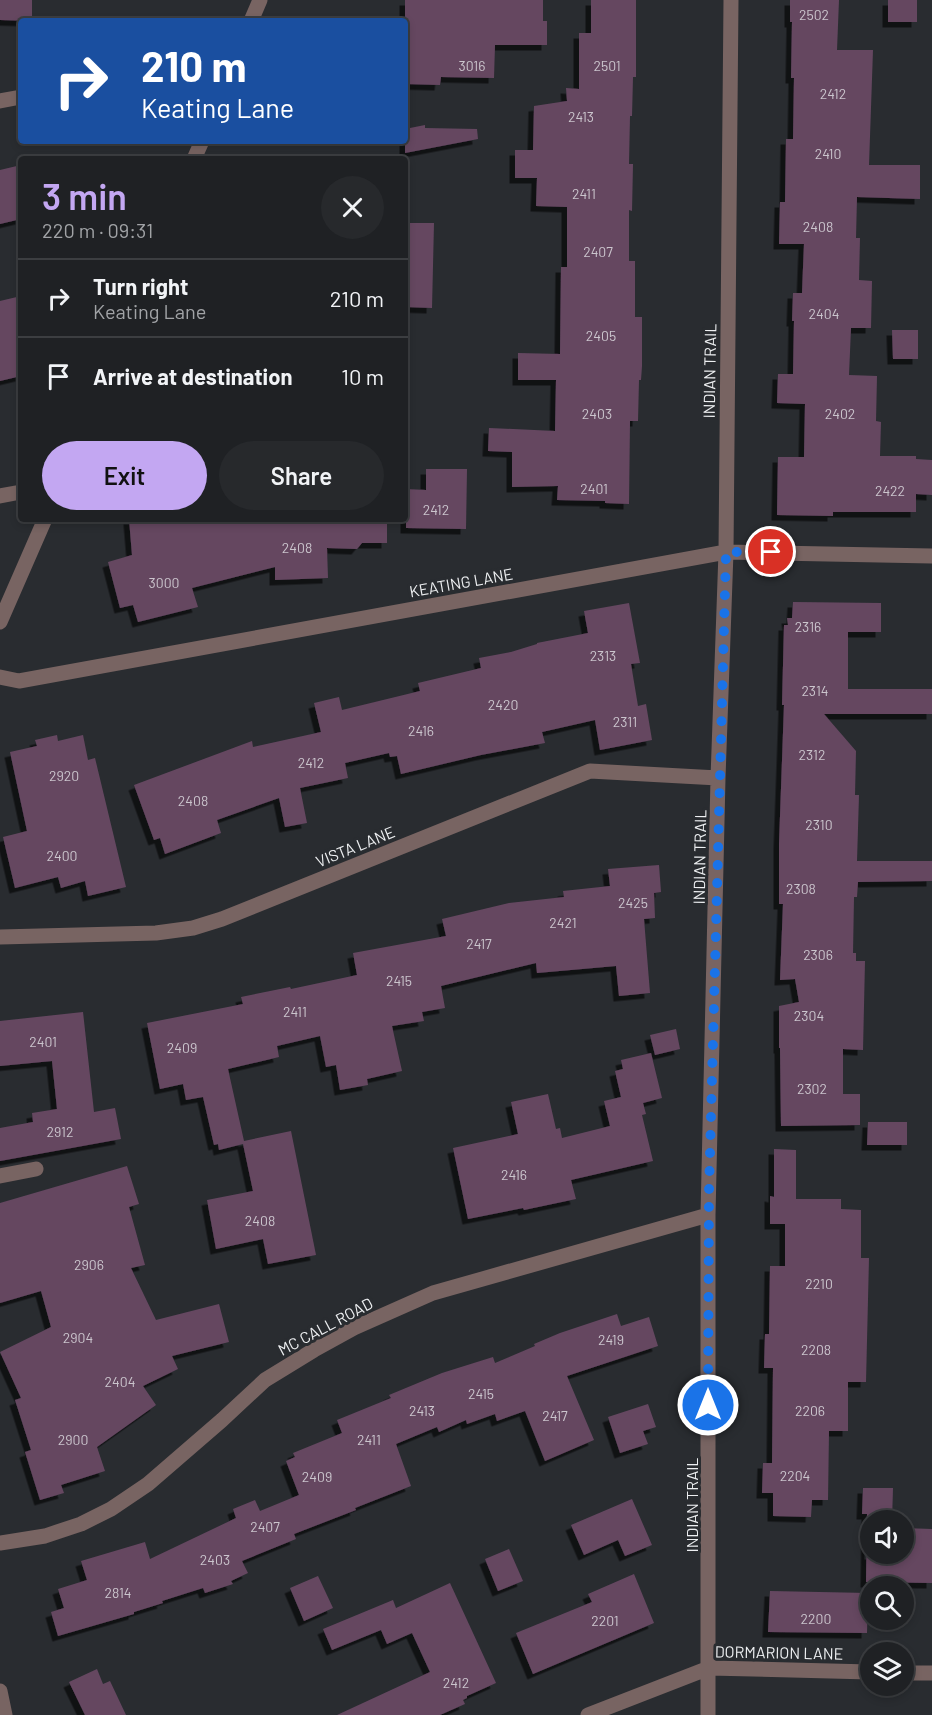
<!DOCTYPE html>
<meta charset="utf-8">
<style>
:root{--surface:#1f2124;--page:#27292c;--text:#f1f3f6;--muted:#a1a3a6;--line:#3c3e41;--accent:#c3a7f2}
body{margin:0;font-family:Barlow,sans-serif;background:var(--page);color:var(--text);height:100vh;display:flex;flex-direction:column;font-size:22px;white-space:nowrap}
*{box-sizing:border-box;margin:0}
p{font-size:20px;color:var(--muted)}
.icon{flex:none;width:33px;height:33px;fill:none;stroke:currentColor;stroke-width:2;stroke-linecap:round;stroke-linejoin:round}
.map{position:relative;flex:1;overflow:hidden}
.drawer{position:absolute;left:18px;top:156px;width:390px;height:366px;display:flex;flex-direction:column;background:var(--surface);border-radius:6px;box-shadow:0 3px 9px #0003,0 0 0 2px var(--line)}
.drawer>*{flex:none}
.banner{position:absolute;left:18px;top:18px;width:390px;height:126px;border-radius:6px;box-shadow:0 3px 9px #0003,0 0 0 2px var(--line);background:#1a4fa0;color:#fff;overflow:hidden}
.tools{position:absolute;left:860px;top:1510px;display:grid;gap:12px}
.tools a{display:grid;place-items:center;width:54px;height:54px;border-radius:50%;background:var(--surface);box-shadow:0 3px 9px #0003,0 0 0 2px var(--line);font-size:30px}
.pin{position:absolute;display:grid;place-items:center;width:51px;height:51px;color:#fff;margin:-26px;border:3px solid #fff;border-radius:50%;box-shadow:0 2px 6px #0007}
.me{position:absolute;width:66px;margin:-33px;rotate:0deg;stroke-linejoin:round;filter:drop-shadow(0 0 4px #0008)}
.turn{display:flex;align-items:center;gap:21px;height:126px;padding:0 24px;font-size:27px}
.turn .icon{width:78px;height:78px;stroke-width:2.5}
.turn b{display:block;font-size:42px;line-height:51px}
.round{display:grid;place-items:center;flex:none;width:63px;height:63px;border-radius:32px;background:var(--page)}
.summary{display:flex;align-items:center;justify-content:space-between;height:102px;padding:0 24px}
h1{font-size:36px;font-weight:600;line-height:45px;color:var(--accent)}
.action{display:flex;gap:12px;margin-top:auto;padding:12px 24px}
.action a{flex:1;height:69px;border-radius:36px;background:var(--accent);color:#111;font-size:24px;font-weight:600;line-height:69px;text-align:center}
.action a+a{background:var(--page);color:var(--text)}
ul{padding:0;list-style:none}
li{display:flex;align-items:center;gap:18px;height:78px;padding:0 24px;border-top:2px solid var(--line)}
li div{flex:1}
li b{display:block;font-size:22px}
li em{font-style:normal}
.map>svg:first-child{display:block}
.building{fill:#654761;filter:url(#shadow)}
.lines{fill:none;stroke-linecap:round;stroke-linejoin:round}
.minor{stroke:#786462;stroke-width:15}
.route{stroke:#1a73e8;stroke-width:10;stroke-dasharray:0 18}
.labels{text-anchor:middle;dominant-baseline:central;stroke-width:6;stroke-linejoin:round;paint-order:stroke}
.number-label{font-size:14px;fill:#cbc5cd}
.street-label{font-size:16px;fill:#edeff1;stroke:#292c30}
</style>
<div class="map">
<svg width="932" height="1715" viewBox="0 0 932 1715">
<defs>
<filter id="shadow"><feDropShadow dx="-5.5" dy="5.5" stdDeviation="0" flood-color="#0009"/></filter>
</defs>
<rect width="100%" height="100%" fill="#292c30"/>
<path class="building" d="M0,0H32V21L0,20Z
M405,0H543V21H547V45H495L494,78L441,77L440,85L405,84Z
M591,0H636V77H633L632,116H630L629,164H633L632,211L629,210V261H635V317H642V366L641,380H639L638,421H630L629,504L605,503V501L557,500L558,486L512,487V452L488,451L489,428L555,431L556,380H518V353L560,354L561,267H567V207L536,206L537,178H515V150H533L534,106L567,101L566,88L579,89V33H591Z
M790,0H839L837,50H873L869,165H920V199L857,197L856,238H860L859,280L872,281L871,328H851L849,375L877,376L876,421L881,422L880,456H916V459L932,460V495L916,494V512H833V516L777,515L778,457H804L805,404L777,403L778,374H793L794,321H792L793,293H802L803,268L804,244H779L780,202H785L786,139H793L794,78H791L792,22H790Z
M888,0H917V22H888Z
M425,125V128L477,129L478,139L405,153V129Z
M21,165V219L0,224V170Z
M407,223H434L432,308L405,307Z
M21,296V376L0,381V301Z
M892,330H918V359H893Z
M426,469H467L466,529L406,528V489L426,490Z
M129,519H387V543H362L357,549L327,548L328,578L275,580V567L192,588L198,607L138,622L133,605L120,608L108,562L132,555Z
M793,602L881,603V632H848V689H932V714H824L856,751L855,795H859L857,861H932V881L858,882L857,897H854L853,953H856V961H865L863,1050L843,1049V1094H860V1125L781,1126L780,1048H779V1006L799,1002L795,979L780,980L783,904H779V844L784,705H782L784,625H788L787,618H792Z
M629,603L640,663L631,664L638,706L646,704L652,740L600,750L595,720L542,732L545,743L481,755L401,774L397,756L390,757L389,753L345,763L348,778L300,788L307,823L285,827L279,798L217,820L221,833L165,854L160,838L154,840L134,785L252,741L253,747L321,732L314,703L339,697L342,710L420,691L418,683L481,668L479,658L511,652L537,644V643L588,633L584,611Z
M57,735L58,741L83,735L88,760L95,758L126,887L88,896L85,881L61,888L58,877L15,888L3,837L27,831L10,752L37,746L35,740Z
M659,865L661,892L654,893L655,918L644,919L650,993L619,996L616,966L537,973L536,963L441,986L445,1008L422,1012L424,1021L392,1026L402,1071L367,1079L368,1085L340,1090L336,1065L326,1067L320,1036L277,1046L279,1057L228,1069L244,1141L291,1131L316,1255L268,1264L263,1239L216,1249L207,1200L253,1191L243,1144L219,1150L218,1144L214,1145L203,1097L186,1100L183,1084L160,1089L147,1023L243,1004L241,997L290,987L291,989L357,975L353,953L446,936L442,919L509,903L564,897L563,891L610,886L608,869Z
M83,1012L94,1112L115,1108L121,1139L0,1161V1128L33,1122L32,1113L57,1109L52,1061L0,1066V1021Z
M676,1029L680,1049L655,1055L650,1035Z
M651,1053L662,1098L643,1103L646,1114L642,1115L653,1161L571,1180L576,1199L524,1210L523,1208L468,1219L453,1148L518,1134L511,1102L548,1094L556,1129L560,1128L562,1138L610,1126L604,1101L621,1097L615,1071L623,1069L621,1060Z
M868,1122H907V1145H867Z
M774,1149L796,1150V1199H841V1209L861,1210V1258H869L866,1382H848V1431H829L828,1500H812L811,1517L773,1516V1493H762L763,1463H772L773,1368H764L765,1334H769L770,1266H785V1224H770V1196L774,1197Z
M127,1166L139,1204L129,1207L145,1265L131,1268L156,1320L219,1304L229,1342L172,1356L178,1369L143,1386L156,1405L97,1447L105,1471L61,1485L64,1493L40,1500L25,1452L31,1450L15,1400L21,1398L0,1352L51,1327L41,1291L0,1303V1203Z
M617,1314L621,1326L649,1317L658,1346L567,1376L594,1440L545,1461L525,1411L497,1421L495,1414L467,1424L466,1420L439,1432L437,1427L396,1444L411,1486L355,1508L356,1510L294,1534L296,1539L242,1561L248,1573L231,1581L233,1584L205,1593L203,1588L162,1601L163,1603L134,1612V1614L58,1636L51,1612L64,1608L58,1589L87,1580L81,1561L145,1542L150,1559L236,1518L233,1509L255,1500L260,1511L299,1495L286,1461L295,1457L293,1453L342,1433L337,1420L391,1398L389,1395L442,1373L493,1357L495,1363L535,1346L534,1344L560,1333Z
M648,1404L656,1427L643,1431L648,1444L620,1453L608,1417Z
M863,1488H893L892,1521H870V1554H903V1528L932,1529V1583L866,1582L867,1514H862Z
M632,1499L652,1545L625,1556L618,1540L584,1555L571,1525Z
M509,1549L523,1581L498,1591L485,1559Z
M634,1574L654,1623L533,1674L516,1633L592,1602L588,1594Z
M318,1576L333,1608L304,1621L290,1588Z
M450,1583L496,1683L467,1696V1698L463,1700L465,1704L440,1715H337L430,1672L412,1633L387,1644L381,1630L332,1650L323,1629L393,1600L396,1608Z
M770,1591L868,1593L867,1633L768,1632Z
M97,1669L103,1684L110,1681L126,1715H85L69,1682Z"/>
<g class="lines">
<path class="minor" d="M251,21L260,0
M0,101L21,97
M194,159L202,141
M0,496L21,492
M0,622L45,519
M0,677L19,681L726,552L932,556
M0,937L156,933L193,928L222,919L590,771L718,778
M0,1176L36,1169
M0,1543L45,1536L81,1524L111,1509L148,1484L222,1420L265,1380L314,1350L354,1328L433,1293L708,1215
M903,1673H932
M0,1691L5,1715
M588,1715L709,1668L870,1672
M708,1715V1215L718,778L726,552L731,0"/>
</g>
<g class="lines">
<path class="route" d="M708,1405L709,1192L726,552H771"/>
</g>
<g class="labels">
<g class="number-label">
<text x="814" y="14">2502</text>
<text x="472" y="65">3016</text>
<text x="607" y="65">2501</text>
<text x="833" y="93">2412</text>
<text x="581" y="116">2413</text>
<text x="828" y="153">2410</text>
<text x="584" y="193">2411</text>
<text x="818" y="226">2408</text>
<text x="598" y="251">2407</text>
<text x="824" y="313">2404</text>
<text x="601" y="335">2405</text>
<text x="597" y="413">2403</text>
<text x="840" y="413">2402</text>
<text x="594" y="488">2401</text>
<text x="890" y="490">2422</text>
<text x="436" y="509">2412</text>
<text x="297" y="547">2408</text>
<text x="164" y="582">3000</text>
<text x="808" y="626">2316</text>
<text x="603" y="655">2313</text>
<text x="815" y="690">2314</text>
<text x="503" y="704">2420</text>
<text x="625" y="721">2311</text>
<text x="421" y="730">2416</text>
<text x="812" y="754">2312</text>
<text x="311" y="762">2412</text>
<text x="64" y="775">2920</text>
<text x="193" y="800">2408</text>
<text x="819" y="824">2310</text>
<text x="62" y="855">2400</text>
<text x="801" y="888">2308</text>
<text x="633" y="902">2425</text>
<text x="563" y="922">2421</text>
<text x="479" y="943">2417</text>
<text x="818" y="954">2306</text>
<text x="399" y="980">2415</text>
<text x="295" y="1011">2411</text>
<text x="809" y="1015">2304</text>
<text x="43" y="1041">2401</text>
<text x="182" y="1047">2409</text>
<text x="812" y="1088">2302</text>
<text x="60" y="1131">2912</text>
<text x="514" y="1174">2416</text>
<text x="260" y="1220">2408</text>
<text x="89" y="1264">2906</text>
<text x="819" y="1283">2210</text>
<text x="78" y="1337">2904</text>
<text x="611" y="1339">2419</text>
<text x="816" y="1349">2208</text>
<text x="120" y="1381">2404</text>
<text x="481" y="1393">2415</text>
<text x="422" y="1410">2413</text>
<text x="810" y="1410">2206</text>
<text x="555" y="1415">2417</text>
<text x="73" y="1439">2900</text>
<text x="369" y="1439">2411</text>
<text x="795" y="1475">2204</text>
<text x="317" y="1476">2409</text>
<text x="265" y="1526">2407</text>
<text x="215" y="1559">2403</text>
<text x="118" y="1592">2814</text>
<text x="816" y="1618">2200</text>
<text x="605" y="1620">2201</text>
<text x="456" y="1682">2412</text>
</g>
<g class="street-label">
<text transform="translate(709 371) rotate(-89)">INDIAN TRAIL</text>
<text transform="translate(461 582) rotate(-10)">KEATING LANE</text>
<text transform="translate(355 846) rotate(-22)">VISTA LANE</text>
<text transform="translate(699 857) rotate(-89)">INDIAN TRAIL</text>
<text transform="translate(325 1326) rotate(-28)">MC CALL ROAD</text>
<text transform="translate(691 1505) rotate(-90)">INDIAN TRAIL</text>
<text transform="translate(779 1652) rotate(1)">DORMARION LANE</text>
</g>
</g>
</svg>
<div class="tools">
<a><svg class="icon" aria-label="sound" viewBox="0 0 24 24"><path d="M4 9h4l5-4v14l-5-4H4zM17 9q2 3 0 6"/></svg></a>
<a><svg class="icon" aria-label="search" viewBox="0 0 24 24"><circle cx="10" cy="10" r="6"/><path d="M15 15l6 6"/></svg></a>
<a><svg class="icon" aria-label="layers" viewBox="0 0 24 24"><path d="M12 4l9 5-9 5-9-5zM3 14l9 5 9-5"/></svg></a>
</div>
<div class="pin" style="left:771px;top:552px;background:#d93025"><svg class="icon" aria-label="arrive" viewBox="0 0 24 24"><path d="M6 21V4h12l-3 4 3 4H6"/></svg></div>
<svg class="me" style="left:708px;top:1405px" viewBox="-20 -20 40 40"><circle r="17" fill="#1a73e8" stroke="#fff" stroke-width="3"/><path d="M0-11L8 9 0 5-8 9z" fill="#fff"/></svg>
<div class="banner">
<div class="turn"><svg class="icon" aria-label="right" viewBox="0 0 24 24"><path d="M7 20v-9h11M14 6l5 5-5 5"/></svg><div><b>210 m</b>Keating Lane</div></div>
</div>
<section class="drawer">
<div class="summary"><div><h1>3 min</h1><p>220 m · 09:31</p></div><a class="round"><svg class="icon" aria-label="close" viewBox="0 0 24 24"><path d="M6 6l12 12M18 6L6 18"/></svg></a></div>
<ul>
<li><svg class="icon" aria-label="right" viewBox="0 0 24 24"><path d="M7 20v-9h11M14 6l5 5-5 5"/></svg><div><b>Turn right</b><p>Keating Lane</p></div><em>210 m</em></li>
<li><svg class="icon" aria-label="arrive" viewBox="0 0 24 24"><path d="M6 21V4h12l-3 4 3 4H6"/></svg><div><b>Arrive at destination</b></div><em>10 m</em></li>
</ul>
<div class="action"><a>Exit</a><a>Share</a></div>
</section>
</div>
